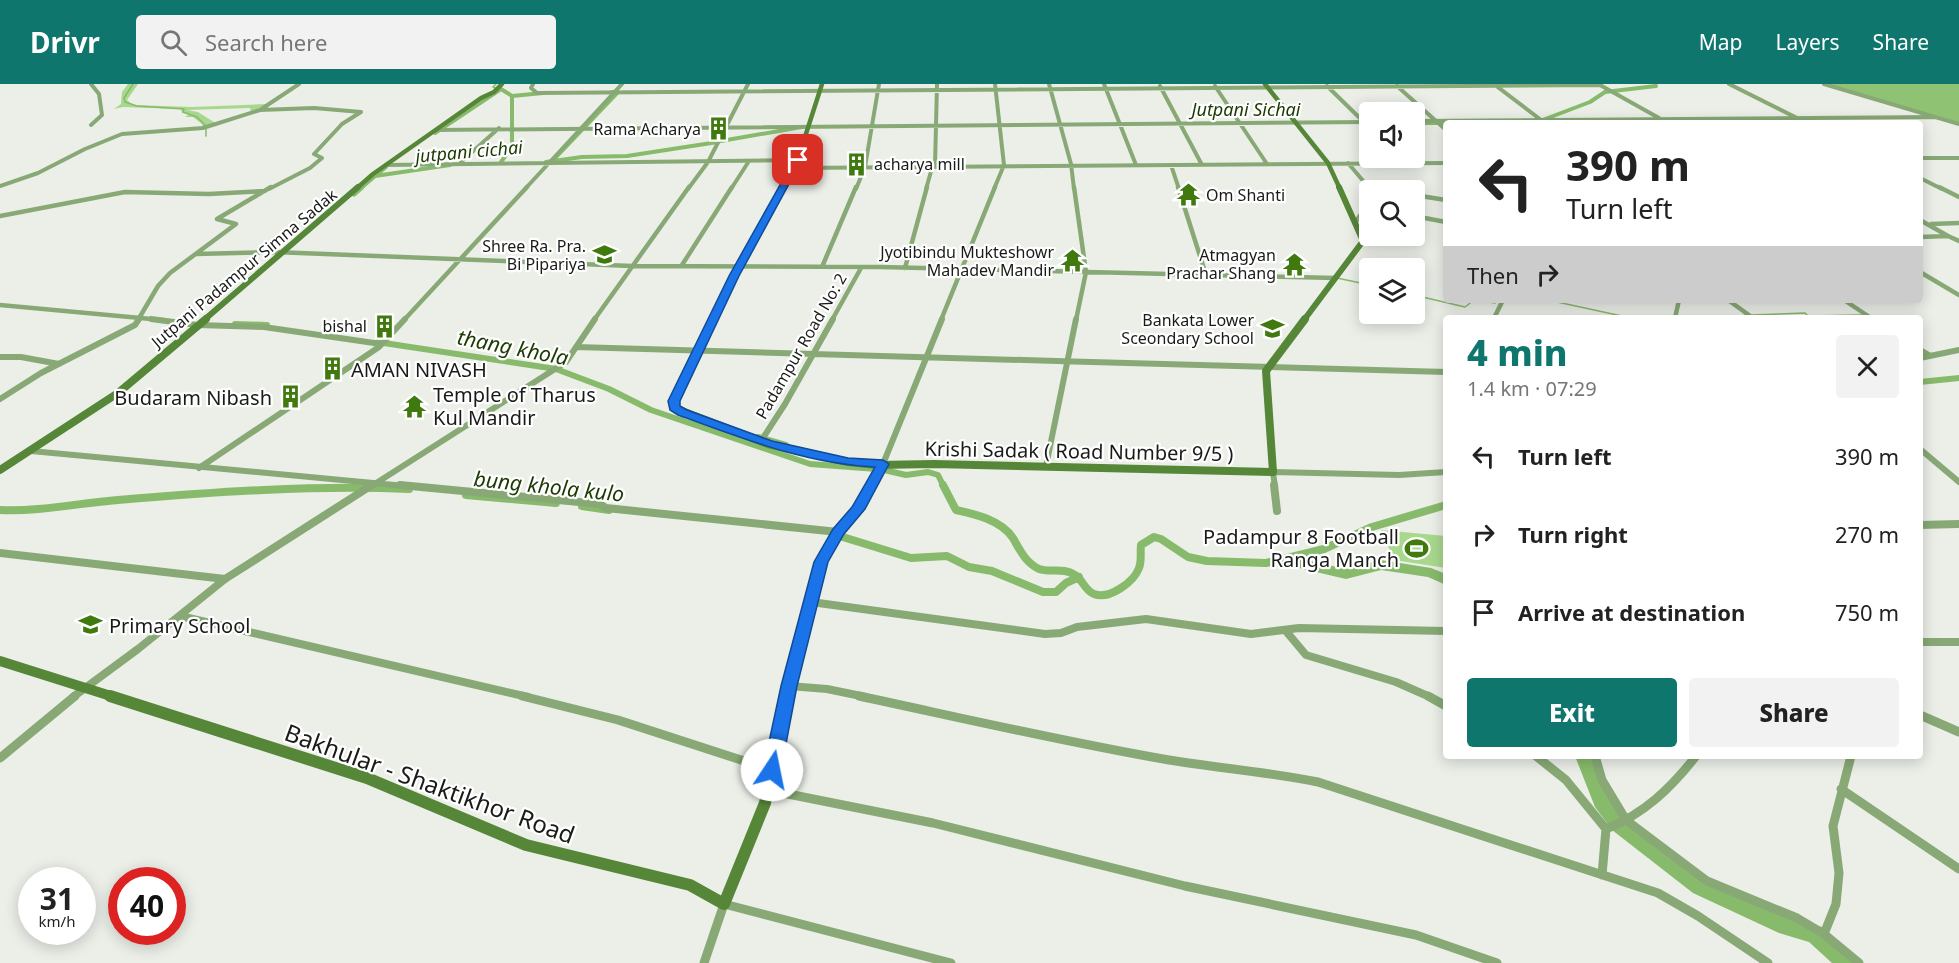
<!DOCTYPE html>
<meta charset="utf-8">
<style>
:root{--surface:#fff;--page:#f2f2f2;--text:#222;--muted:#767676;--accent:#0f766e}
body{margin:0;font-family:"Noto Sans",sans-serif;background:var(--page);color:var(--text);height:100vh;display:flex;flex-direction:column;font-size:22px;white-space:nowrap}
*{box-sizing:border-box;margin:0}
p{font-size:20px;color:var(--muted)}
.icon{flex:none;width:33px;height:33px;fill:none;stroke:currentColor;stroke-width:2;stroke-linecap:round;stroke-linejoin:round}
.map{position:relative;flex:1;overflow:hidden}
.details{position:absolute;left:1443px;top:231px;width:480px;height:444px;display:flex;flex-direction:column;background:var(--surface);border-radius:6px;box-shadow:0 3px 15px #0003}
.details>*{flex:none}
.top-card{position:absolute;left:1443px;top:36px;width:480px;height:183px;border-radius:6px;box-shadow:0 3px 15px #0003;background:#fff;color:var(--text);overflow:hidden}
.buttons{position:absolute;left:1359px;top:18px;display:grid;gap:12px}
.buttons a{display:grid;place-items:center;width:66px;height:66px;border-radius:6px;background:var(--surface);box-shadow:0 3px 15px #0003;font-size:30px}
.speed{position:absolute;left:18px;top:783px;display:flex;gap:12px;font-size:30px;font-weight:700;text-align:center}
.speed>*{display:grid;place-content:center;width:78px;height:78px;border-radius:50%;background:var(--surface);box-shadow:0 3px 15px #0003;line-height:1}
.speed small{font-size:15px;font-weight:400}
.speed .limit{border:9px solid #d22;background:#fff;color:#111}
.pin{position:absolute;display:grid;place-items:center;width:51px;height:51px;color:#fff;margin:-26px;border-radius:12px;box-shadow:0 3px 9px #0006}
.me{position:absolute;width:66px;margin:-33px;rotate:11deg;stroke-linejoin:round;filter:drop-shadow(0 0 4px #0008)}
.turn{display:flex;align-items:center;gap:21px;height:126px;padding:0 24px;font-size:27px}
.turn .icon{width:78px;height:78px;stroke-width:2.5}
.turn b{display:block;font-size:42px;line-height:51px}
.then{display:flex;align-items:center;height:57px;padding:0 24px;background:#0003;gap:12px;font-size:22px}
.round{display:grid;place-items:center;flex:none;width:63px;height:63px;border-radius:6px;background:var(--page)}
.overview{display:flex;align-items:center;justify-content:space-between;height:102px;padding:0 24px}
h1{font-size:36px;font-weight:800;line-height:45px;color:var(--accent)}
.primary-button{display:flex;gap:12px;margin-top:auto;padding:12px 24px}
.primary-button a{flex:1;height:69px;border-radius:6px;background:var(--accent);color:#fff;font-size:24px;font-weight:800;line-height:69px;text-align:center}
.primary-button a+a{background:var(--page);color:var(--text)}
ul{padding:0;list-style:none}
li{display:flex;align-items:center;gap:18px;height:78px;padding:0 24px}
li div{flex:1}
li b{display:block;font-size:22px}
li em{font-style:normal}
header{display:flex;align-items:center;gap:36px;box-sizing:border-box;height:84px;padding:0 30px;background:var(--accent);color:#fff}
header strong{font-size:28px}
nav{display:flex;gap:33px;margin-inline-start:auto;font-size:21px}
.search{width:420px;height:54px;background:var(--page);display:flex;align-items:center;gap:15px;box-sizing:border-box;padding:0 21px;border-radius:6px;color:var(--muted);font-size:22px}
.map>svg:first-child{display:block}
.green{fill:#a8d88d}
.forest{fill:#90c273}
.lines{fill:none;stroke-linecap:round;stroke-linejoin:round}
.stream{stroke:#88ba6b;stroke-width:1.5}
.canal-far3{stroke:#88ba6b;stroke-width:4}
.canal-far2{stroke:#88ba6b;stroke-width:5}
.canal-far1{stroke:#88ba6b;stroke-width:6}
.canal{stroke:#88ba6b;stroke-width:8}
.river{fill:#88ba6b;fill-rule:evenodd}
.street-far4{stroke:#88a976;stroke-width:4}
.street-far3{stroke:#88a976;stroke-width:4.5}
.street-far2{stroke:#88a976;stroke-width:6}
.street-far1{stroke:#88a976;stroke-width:8}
.street{stroke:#88a976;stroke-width:9}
.secondary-far4{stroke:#568637;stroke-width:4.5}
.secondary-far3{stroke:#568637;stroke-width:6}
.secondary-far2{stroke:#568637;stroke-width:8}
.secondary-far1{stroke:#568637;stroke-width:10}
.secondary{stroke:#568637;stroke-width:12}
.route{fill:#1a73e8;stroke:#114b97;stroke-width:1.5}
.labels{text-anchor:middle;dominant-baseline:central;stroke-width:4.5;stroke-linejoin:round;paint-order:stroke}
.far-poi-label{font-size:16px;fill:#1a1b19;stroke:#fff;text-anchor:end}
.far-street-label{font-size:16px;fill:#1a1b19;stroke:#fff}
.far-water-label{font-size:18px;font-style:italic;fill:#1b3a01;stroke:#fff}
.poi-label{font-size:20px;fill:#1a1b19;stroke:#fff;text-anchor:start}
.street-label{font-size:20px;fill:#1a1b19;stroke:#fff}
.water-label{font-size:21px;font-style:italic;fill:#1b3a01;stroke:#fff}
.near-street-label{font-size:24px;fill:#1a1b19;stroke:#fff}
</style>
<header>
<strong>Drivr</strong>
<div class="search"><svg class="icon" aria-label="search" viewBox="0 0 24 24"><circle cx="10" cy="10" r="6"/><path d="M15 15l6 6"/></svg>Search here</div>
<nav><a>Map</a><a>Layers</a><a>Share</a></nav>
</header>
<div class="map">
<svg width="1959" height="879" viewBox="0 0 1959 879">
<rect width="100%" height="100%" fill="#ebefe8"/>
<path class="green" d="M128,0H138L127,16L133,21L192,23L267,20L251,28L250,24L187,26L198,28L217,40L202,43V40L193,33H185L189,30L182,29L181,25L123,23L114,25L121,20L122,8Z
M1381,446L1446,452V484L1394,476Z"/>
<path class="forest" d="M1828,0H1959V39Z"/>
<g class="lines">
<path class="stream" d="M133,0L124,14L125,18L137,22L184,25L183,28L197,33L206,42
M496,0L493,3L497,5
M206,44V52
M1337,194L1370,201
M1414,211L1465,223L1474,216
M1476,216L1495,219L1496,216
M1548,216L1631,234
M1752,231L1805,229L1808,232L1862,231
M1737,234L1746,231"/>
<path class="canal-far3" d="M1540,37L1590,18L1605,8L1656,2
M1414,39H1446
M1448,39L1510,38
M435,49L501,5L512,12L543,9
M721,57L802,43
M556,73L618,8H612
M501,78L512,63V12
M546,78L582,73L627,72L718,58
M386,83L375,92L450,81
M360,105L375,92"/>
<path class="canal-far2" d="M354,110L362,103"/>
<path class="canal-far1" d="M235,240L267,241
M377,258L556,285L609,305L651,326L810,380L877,385
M1920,298L1959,294
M758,353L786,361
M884,386L906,391L928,388L938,391L944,403
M328,403H362"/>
<path class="canal" d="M943,401L956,426C975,430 1001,436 1013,454C1020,466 1025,478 1039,485C1050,489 1064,483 1075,491C1083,496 1085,507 1094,510C1109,516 1134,498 1139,484C1142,477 1140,468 1141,461L1154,453L1161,455L1188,473L1207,477L1266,479L1324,465L1372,443L1446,421
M466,411L556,419
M582,422L609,426
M0,426C39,428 79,419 118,416C215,408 312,401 409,405
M833,450L911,474L947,472L969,483L992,487L1043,508H1056L1066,499L1079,493"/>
<path class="river" d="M1278,470L1346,485L1381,476L1431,484L1446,490V501L1428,493L1381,486L1346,495L1273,478L1271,475L1273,472Z
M1575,672H1593L1611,718L1626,736L1707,797L1789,834L1822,843L1854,872L1857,879H1832L1809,858L1779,849L1693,809L1612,746L1595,723Z"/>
<path class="street-far4" d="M91,0L99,10L102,31L91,41
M533,0L531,4L537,9L1600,1
M1049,0L1071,80L1074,105
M1104,0L1136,81
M1729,0L1807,39
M1824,0L1959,40
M1495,1L1541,36
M1600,1L1659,34
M1160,2L1202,81
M1215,2L1267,80
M1327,2L1370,44
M1397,2L1446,46
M260,26L314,24L361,28L342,40L314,70L322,74L310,84L269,105
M1414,37L1936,33
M436,46L1370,38
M1920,74H1959
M461,78L499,44
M1348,79L1370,105
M386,81L798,76
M1171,81L1179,105
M795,84L1446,79
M1920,94L1942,105
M0,102L38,89L85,65L122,50L203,44L260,26L299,0
M1370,103L1381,105
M525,105L622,0
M688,105L708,78L748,0
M731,105L749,77
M856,105L865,83L879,0
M926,105L932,84L935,82L937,0
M994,105L1004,81L995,0"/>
<path class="street-far3" d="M1074,103L1086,188L1076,236
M1178,103L1206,191
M1372,103L1389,106
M1939,103L1959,113
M1414,111L1446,116
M0,132L125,108L209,110L265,107
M1414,132L1446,138
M1920,136L1948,152L1920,153
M1355,139L1365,124L1370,103
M1933,142L1931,140L1959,139
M1948,152L1959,157
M196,170L274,168L632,182L880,183L1336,194
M682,181L732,103
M822,183L856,103
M905,184L927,103
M1920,188L1959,211
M1728,216L1753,234
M1844,216L1871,234
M0,221L162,236
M1494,234L1503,216
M1675,234L1679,216
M138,236L158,202L170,189L236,140L217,135L271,103
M404,236L527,103
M594,236L689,103
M832,236L861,184
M941,236L995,103"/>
<path class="street-far2" d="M151,235L197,241L264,243L381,260
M576,263C866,273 1156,279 1446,288
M1920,266L1929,271
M0,273H21L59,280
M1920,274L1959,266
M0,315L41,289L135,241L139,235
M761,357L785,320L833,235
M1920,365L1959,398
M31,367L416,403
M883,380L942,235
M1046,382L1076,235
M199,384L379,263L405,235
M370,403L566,278L595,235
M1275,403L1273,388L1399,391L1446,388"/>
<path class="street-far1" d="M400,401L600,420L606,424L838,448
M1274,401L1277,427
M1920,441L1959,440
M0,469L225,495
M811,518L1045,550L1061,549L1077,543L1146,535L1251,550L1299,544L1446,547
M180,532L528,613
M1285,546L1306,571L1396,598L1430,613
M1920,558H1959
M789,602L827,605L866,613
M73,613L138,565L225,495L372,401"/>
<path class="street" d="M522,612L618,636L772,686
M859,612C962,634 1065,658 1169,676C1218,684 1268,688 1318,698L1658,809L1698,832L1768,879
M1428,612L1446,622
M1920,631L1959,648
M1536,672L1566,696L1606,745L1602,791
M1595,672L1602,696L1626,736L1707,797L1797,834L1824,850L1859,879
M0,674L75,612
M1841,705L1959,785
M768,706L933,739L1185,802L1416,851L1497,879
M1606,745C1644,730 1671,704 1696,672
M1824,850L1836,820L1839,789L1833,742L1851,672
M704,879L724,820L951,879"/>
<path class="secondary-far4" d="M1265,0L1328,79L1340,105
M356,105L373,90L481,14L494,8L502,0
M783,105L795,84L822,0"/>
<path class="secondary-far3" d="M204,236L358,103
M713,236L734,192L784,103
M1304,236L1363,157L1339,103"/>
<path class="secondary-far2" d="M713,235L674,317V324L768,360L848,378L877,381L934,380L1273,388L1266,287L1305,235
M0,386L118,309L206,235
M870,403L883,380"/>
<path class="secondary-far1" d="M0,577L114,613
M787,613L821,478L838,448L858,425L871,401"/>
<path class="secondary" d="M110,612L367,694L526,761L690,801L724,820L765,719L787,612"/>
</g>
<path class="route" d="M798,74L802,76L739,192L680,317V322L687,326L772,357L848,374L883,376L889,380L865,425L844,450L828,478L797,602L781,686L778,691L772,693L765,691L763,686L781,602L814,478L833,445L852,423L875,383C806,380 742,354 678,331L670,326L668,317L729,192L794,76Z"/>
<defs>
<symbol id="building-bare" viewBox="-9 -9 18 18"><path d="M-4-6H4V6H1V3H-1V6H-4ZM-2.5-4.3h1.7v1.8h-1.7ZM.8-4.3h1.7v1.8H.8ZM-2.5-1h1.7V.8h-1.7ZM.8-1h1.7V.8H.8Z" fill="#40790e" stroke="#fff" stroke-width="2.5" paint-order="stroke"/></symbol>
<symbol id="temple-bare" viewBox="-9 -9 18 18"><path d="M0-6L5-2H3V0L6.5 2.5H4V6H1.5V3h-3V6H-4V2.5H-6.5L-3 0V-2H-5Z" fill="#40790e" stroke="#fff" stroke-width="2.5" paint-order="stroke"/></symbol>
<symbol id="school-bare" viewBox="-9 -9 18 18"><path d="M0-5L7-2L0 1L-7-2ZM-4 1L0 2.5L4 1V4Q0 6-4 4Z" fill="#40790e" stroke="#fff" stroke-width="2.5" paint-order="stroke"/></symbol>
<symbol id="stadium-bare" viewBox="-9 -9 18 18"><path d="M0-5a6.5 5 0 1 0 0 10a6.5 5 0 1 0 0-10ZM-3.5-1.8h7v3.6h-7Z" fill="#40790e" stroke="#fff" stroke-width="2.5" paint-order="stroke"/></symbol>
</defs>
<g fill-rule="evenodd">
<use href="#building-bare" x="702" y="28" width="33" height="33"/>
<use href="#building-bare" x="840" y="64" width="33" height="33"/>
<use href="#temple-bare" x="1172" y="94" width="33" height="33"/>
<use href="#school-bare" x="588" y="154" width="33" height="33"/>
<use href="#temple-bare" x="1056" y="160" width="33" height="33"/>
<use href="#temple-bare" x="1278" y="164" width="33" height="33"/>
<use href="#building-bare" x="368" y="226" width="33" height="33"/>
<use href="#school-bare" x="1256" y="228" width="33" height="33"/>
<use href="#building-bare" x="316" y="268" width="33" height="33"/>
<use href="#building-bare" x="274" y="296" width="33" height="33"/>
<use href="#temple-bare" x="398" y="306" width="33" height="33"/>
<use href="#stadium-bare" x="1400" y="448" width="33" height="33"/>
<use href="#school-bare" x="74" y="524" width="33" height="33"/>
</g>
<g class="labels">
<g class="far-poi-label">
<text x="701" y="45">Rama Acharya</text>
<text x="874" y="80" text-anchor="start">acharya mill</text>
<text x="1206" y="111" text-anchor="start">Om Shanti</text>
<text x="586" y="162">Shree Ra. Pra.<tspan x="586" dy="18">Bi Pipariya</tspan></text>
<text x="1054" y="168">Jyotibindu Mukteshowr<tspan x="1054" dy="18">Mahadev Mandir</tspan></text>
<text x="1276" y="171">Atmagyan<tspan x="1276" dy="18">Prachar Shang</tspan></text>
<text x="1254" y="236">Bankata Lower<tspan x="1254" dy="18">Sceondary School</tspan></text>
<text x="367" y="242">bishal</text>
</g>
<g class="far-street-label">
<text transform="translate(244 184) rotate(-40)">Jutpani Padampur Simna Sadak</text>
<text transform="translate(801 262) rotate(-60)">Padampur Road No: 2</text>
</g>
<g class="far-water-label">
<text x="1246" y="25">Jutpani Sichai</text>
<text transform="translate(469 67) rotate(-5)">jutpani cichai</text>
</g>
<g class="poi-label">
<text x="351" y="285">AMAN NIVASH</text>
<text x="433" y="310">Temple of Tharus<tspan x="433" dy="23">Kul Mandir</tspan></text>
<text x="272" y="313" text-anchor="end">Budaram Nibash</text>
<text x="1399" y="452" text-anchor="end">Padampur 8 Football<tspan x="1399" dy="23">Ranga Manch</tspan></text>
<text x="109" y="541">Primary School</text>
</g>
<g class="street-label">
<text transform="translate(1079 367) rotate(1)">Krishi Sadak ( Road Number 9/5 )</text>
</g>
<g class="water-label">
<text transform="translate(513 263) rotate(11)">thang khola</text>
<text transform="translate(549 402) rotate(6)">bung khola kulo</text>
</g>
<g class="near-street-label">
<text transform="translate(430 699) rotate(20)">Bakhular - Shaktikhor Road</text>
</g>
</g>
</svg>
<div class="buttons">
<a><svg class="icon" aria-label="sound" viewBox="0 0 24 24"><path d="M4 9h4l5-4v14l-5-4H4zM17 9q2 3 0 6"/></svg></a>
<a><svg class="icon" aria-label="search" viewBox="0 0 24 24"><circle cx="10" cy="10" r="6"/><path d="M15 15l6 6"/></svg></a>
<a><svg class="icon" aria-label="layers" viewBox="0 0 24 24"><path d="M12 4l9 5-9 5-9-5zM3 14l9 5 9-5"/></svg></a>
</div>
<div class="speed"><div>31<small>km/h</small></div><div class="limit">40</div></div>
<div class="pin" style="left:798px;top:76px;background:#d93025"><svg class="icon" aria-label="arrive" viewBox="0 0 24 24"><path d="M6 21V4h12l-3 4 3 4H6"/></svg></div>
<svg class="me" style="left:772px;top:686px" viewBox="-20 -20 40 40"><circle r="19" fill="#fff"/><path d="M0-13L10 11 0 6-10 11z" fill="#1a73e8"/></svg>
<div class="top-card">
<div class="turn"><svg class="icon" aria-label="left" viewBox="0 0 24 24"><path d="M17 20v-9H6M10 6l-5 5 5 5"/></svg><div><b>390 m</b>Turn left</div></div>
<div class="then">Then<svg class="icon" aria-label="right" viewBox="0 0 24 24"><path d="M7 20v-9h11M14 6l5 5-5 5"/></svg></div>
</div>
<section class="details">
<div class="overview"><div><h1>4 min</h1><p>1.4 km · 07:29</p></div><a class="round"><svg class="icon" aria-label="close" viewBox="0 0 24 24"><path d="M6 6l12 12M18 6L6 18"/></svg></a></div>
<ul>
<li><svg class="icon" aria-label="left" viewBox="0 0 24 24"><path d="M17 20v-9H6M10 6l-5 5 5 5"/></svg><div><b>Turn left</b></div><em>390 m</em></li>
<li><svg class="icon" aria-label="right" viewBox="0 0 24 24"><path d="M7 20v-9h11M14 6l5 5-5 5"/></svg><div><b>Turn right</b></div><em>270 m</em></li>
<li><svg class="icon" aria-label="arrive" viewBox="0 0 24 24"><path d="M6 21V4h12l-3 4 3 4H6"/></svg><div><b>Arrive at destination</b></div><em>750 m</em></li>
</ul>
<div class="primary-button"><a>Exit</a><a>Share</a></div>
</section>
</div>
